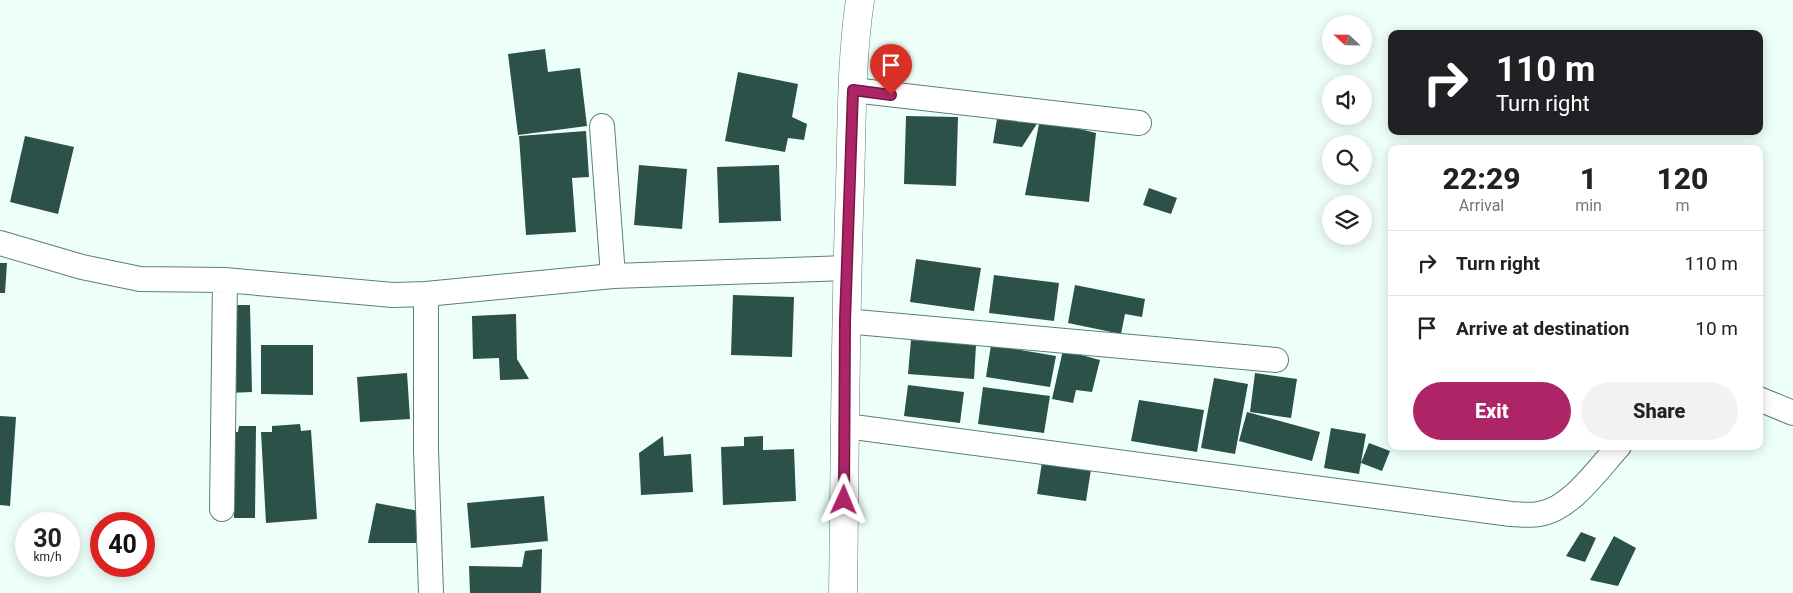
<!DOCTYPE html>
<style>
:root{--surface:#fff;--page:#f2f2f2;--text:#222;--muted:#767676;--line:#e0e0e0;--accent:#ae2567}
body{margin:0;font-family:Roboto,sans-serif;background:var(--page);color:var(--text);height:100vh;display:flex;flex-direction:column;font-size:19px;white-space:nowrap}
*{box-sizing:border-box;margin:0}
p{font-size:16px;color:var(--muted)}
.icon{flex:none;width:28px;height:28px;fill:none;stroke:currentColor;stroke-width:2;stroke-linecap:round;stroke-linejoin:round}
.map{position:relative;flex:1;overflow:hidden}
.sheet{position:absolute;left:1388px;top:145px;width:375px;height:305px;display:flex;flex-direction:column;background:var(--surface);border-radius:10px;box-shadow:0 2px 12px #0003}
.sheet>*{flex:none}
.hud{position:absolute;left:1388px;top:30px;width:375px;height:105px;border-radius:10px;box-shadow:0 2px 12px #0003;background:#202124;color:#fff;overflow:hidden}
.needle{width:32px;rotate:292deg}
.tools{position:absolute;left:1322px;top:15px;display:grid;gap:10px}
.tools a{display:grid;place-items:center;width:50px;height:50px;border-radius:50%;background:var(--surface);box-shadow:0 2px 12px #0003;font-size:25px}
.speed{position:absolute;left:15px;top:512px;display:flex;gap:10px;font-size:25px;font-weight:700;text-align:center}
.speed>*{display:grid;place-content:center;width:65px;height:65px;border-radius:50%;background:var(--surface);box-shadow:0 2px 12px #0003;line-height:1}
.speed small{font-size:12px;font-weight:400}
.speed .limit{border:8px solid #d22;background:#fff;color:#111}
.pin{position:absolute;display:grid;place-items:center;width:42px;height:42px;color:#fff;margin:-51px -21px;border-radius:50% 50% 50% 0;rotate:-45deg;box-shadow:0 0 5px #0007}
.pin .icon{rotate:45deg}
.me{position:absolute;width:55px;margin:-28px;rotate:1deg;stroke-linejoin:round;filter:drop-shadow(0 0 4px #0008)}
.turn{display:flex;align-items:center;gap:18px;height:105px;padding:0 25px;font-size:22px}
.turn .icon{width:65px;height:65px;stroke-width:2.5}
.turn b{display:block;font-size:35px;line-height:42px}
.eta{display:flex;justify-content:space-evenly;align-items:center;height:85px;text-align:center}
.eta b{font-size:30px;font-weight:800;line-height:35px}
.primary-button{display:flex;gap:10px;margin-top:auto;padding:10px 25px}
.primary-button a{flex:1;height:58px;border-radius:30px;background:var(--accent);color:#fff;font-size:20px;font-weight:800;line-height:58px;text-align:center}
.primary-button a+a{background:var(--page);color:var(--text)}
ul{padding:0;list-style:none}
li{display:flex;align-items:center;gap:15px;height:65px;padding:0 25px;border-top:1px solid var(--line)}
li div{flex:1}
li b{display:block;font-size:19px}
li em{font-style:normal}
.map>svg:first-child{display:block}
.building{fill:#2b5148}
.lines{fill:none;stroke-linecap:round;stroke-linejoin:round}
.minor-casing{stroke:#598076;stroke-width:26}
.tertiary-casing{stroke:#598076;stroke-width:29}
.minor{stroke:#fff;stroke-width:24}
.tertiary{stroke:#fff;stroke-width:28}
.route-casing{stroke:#711843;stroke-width:12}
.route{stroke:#ae2567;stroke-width:9}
</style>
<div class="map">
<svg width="1793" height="593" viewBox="0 0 1793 593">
<rect width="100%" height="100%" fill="#eefffa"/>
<path class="building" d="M545,49L548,72L580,68L587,126L518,135L508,54Z
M738,72L798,84L792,117L807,124L804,140L788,138L785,152L725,141Z
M998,113L1040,119L1096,133L1089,202L1025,195L1040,119L1022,147L993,143Z
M906,116L958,117L956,186L904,184Z
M586,131L589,177L572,178L576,232L526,235L519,136Z
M25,136L74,147L58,214L10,202Z
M639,165L687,169L682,229L634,225Z
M779,165L781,221L719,223L717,167Z
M1149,188L1177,198L1171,214L1143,205Z
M916,259L981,268L974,311L910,302Z
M0,263H7L5,293H0Z
M994,275L1059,283L1054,321L989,313Z
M1075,285L1145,299L1142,317L1125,314L1121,334L1068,323Z
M733,295L794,297L792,357L731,355Z
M227,305H250L252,392L228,393Z
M516,314L517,359L529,379L500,380L499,358L473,359L472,316Z
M911,340L976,345L974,379L908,374Z
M261,345H313V395L261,394Z
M991,345L1056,356L1050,387L986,377Z
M1063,350L1100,360L1092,392L1076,390L1073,403L1052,399Z
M407,373L410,419L360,422L357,377Z
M1255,373L1297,379L1291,418L1250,412Z
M1214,378L1248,384L1235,454L1201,448Z
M908,385L964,392L960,423L904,416Z
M983,387L1050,396L1044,433L978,424Z
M1139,400L1204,410L1197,452L1131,441Z
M1247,412L1320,432L1312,461L1239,441Z
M0,416L16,417L10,506L0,505Z
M300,424L301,431L311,430L317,519L266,523L261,432H272V426Z
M239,426H256L255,518H234L235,468L229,465L230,432H238Z
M1331,428L1366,434L1359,474L1324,468Z
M663,436L664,456L691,454L693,492L641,495L639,453Z
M763,436V450L794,449L796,501L723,505L721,447L744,446V437Z
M1369,443L1390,451L1382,471L1361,463Z
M1043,456L1092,463L1086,501L1037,494Z
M544,496L548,541L471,548L467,503Z
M376,503L419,511L416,543H368Z
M1581,532L1596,538L1585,562L1566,556Z
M1614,536L1636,548L1618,586L1590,580Z
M542,549L541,593H470L469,566L522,567L525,551Z"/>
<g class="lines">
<defs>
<path id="minor" d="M853,90L1139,123
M602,126L613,276
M0,243L82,267L140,279L225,280L393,295L426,294L613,276L847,268
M426,294V450L431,593
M845,321L1276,360
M1759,399L1793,413
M846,426L1511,514C1520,514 1530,516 1539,514C1570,510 1598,469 1619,446
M222,509L225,280"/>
<path id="tertiary" d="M843,593C845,457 845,321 850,185C852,123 851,61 860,0"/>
</defs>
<use href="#minor" class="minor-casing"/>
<use href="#tertiary" class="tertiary-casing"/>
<use href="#minor" class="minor"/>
<use href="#tertiary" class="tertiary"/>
</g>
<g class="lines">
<defs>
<path id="route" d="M844,500L845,321L853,90L891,95"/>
</defs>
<use href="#route" class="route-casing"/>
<use href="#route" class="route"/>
</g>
</svg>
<div class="tools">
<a><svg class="needle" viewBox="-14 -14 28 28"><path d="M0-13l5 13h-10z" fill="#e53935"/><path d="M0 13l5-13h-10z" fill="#767676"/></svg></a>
<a><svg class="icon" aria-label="sound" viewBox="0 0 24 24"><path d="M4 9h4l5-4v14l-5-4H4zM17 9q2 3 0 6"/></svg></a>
<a><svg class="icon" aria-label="search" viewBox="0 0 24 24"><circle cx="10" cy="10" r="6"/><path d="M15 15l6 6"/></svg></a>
<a><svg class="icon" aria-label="layers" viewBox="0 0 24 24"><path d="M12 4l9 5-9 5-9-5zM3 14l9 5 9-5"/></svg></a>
</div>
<div class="speed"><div>30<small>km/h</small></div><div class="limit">40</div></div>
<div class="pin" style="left:891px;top:95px;background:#d93025"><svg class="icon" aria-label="arrive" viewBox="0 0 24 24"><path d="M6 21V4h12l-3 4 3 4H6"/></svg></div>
<svg class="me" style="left:844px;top:500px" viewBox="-20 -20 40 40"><path d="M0-17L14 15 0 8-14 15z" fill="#ae2567" stroke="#fff" stroke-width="4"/></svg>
<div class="hud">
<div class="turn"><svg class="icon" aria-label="right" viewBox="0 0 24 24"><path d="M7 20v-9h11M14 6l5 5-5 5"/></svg><div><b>110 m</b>Turn right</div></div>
</div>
<section class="sheet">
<div class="eta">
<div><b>22:29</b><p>Arrival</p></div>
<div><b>1</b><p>min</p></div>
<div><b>120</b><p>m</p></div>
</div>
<ul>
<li><svg class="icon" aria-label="right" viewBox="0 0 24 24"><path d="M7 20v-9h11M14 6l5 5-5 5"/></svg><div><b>Turn right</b></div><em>110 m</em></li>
<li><svg class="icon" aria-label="arrive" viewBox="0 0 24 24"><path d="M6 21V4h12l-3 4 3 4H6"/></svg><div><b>Arrive at destination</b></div><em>10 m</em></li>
</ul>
<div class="primary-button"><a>Exit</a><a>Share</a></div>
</section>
</div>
